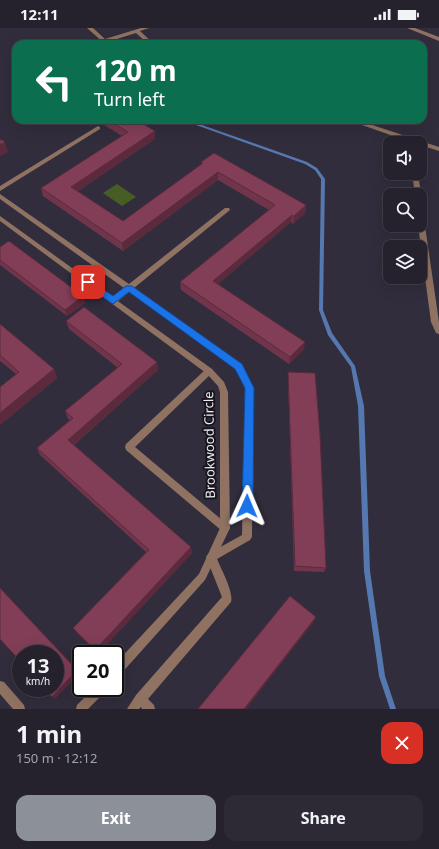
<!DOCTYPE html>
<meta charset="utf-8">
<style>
:root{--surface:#25222d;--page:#2d2a35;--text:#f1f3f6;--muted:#a3a4aa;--line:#423f49;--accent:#8c9099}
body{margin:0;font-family:"Noto Sans",sans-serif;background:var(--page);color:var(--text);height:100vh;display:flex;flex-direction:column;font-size:15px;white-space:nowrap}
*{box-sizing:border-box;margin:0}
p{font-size:13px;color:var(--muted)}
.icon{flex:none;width:22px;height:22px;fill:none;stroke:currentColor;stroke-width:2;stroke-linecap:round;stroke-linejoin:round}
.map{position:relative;height:681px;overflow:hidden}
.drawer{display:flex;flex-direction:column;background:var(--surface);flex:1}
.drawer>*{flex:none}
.top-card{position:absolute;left:12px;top:12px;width:415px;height:84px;border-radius:12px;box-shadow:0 4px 16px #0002,0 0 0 1px var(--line);background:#0b6e4f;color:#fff;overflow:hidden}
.buttons{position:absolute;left:383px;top:108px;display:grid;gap:8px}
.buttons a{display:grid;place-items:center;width:44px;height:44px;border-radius:8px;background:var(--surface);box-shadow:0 4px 16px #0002,0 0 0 1px var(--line);font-size:20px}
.speed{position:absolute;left:12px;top:617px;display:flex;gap:8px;font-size:20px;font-weight:700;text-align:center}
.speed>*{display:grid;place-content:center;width:52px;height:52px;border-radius:50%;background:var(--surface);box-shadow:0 4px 16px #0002,0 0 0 1px var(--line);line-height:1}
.speed small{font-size:10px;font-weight:400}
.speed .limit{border:2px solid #111;border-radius:6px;background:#fff;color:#111}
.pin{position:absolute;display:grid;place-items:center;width:34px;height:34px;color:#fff;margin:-17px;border-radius:8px;box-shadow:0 2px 6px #0006}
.me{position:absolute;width:44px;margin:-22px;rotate:1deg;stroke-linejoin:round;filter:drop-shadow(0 0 3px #0008)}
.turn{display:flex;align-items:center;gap:14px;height:84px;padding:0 16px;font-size:18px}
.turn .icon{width:52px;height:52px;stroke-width:2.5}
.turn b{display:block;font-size:28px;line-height:34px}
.round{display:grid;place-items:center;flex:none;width:42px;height:42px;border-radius:12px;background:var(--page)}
.head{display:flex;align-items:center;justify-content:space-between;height:68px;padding:0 16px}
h1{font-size:24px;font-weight:700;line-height:30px}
.button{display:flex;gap:8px;margin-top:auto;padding:8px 16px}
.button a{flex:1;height:46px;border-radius:12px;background:var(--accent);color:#fff;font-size:16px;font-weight:700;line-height:46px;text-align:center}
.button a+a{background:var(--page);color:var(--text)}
.status{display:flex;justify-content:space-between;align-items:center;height:28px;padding:0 20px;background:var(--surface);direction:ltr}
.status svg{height:11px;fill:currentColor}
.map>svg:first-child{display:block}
.green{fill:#465e24}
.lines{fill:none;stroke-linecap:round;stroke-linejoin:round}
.stream{fill:#5678b1;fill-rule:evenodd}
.lane{fill:#8f7261;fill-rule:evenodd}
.street{fill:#8f7261;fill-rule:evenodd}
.wall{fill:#70354b}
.shaded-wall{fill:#5b2b3d}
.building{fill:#823e57;stroke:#5b2b3d}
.route{fill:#1a73e8;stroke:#114b97}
.labels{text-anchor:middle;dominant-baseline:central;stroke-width:4;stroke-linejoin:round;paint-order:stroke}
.street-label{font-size:13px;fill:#edeaf5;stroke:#18161d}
</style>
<div class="status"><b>12:11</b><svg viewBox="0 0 49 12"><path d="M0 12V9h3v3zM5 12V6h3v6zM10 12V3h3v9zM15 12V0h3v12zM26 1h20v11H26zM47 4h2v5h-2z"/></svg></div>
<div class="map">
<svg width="439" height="681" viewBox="0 0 439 681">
<rect width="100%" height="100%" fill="#312d3c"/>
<path class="green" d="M117,156L136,169L122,178L103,165Z"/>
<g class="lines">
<path class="stream" d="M182,92H188L307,134L317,140L325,151L323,282L332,305L355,338L364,378L370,543L385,648L396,681H390L379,648L364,543L358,378L351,339L328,307L319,282L321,151L315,142L305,136Z"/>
<path class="lane" d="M98,98L100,99V101L0,163V158Z
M0,166L129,256L225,180H229L230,182L134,260L242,336L243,338L253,360L252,509L250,512L217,531C221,541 234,564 231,574L148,671L154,677L155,681H142L141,679L139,681H127L136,667L222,569L206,529L208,526L242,507L245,360L236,340L129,264L116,275H110L109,273L110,271L124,260L0,171Z
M209,340L212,341L213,343L212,345L135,419L228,497L230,500L228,503L225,504L222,503L126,422L125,419L126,416L206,341Z"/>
<path class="street" d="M87,0H93L105,11L141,0H149L140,3L154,16H148L136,5L104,15Z
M407,0H415L439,9V13Z
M348,92H357L439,119V123L420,117V115H413Z
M412,145H418L421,167L420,169V167H415Z
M420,182L423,184L439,294V306L436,305L431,294L418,197H420Z
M0,188L212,341L224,354L228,364L230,500L205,552L119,648L115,649V636L199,546L220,500V364L218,358L206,345L0,193Z
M0,653L4,654L24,677L25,681H13L0,666Z
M94,660H106L105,664L88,681H76L77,677Z"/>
</g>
<path class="wall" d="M96,92H136L155,103V111L78,163L123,193L201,137V134L306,177L305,185L293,196L291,194L218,256L304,321L289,336L181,262L180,254L269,182L218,152L123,223L43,168L41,160L122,108Z
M0,219L85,275L67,288L0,237Z
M66,293L157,334L158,342L74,417L192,525L98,626L76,604L73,600L146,524L40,427L37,420L70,392L68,391L65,383L118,340L69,301Z
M0,296L54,341L57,350L0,397V359L16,346L0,333Z
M288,344L326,540L324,544L294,543L288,351Z"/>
<path class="shaded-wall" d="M155,103V111L73,167L71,159Z
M5,114L8,124L0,128V117Z
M218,144V152L123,223L122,215Z
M306,177L305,185L293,196L294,188Z
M292,187L291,194L213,260V253Z
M83,268L85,275L67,288L65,282Z
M305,314L304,321L289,336L290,329Z
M157,334L158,342L71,419L68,412Z
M54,341L57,350L0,397V385Z
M191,519L192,525L98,626L95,622Z
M316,589L313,595L246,681H244Z
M77,642L80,645L55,671L52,669Z"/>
<path class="building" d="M108,92H136L155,103L71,159L123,193L203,135L201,134L214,125L306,177L294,188L292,187L213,253L305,314L290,329L180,254L275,177L218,144L122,215L41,160L128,104Z
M0,111L5,114L0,117Z
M9,213L83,268L65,282L0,232V219Z
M84,279L157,334L68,412L191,519L95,622L73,600L149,522L37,420L73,390L65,383L122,336L66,293Z
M0,296L54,341L0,385V359L19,344L0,327Z
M288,344L315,345L320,407L326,540L295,538Z
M0,560L77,642L52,669L44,660H55V626H21V634L0,611Z
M290,568L316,589L244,681H198Z"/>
<path class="route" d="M88,251L113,268L126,258H132L242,336L254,360L253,478L251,481L247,483L244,481L242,478L245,360L235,341L129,264L113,276L85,257L84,254L85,252Z"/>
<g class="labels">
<g class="street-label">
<text transform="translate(209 417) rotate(-91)">Brookwood Circle</text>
</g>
</g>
</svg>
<div class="buttons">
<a><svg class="icon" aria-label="sound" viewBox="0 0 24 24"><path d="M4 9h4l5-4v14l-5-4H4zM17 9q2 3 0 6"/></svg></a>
<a><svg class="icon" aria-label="search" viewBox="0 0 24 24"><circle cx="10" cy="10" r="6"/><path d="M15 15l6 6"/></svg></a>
<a><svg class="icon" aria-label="layers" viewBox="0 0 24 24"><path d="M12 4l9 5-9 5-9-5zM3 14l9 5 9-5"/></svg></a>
</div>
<div class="speed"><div>13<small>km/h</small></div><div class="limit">20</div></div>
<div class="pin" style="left:88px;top:254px;background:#d93025"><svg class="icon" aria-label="arrive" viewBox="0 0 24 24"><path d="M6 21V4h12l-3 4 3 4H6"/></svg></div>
<svg class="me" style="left:247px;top:478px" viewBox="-20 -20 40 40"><path d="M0-17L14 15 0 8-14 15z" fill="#1a73e8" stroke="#fff" stroke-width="4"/></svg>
<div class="top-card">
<div class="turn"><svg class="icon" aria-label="left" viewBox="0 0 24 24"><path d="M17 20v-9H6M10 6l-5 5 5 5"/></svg><div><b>120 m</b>Turn left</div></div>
</div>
</div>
<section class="drawer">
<div class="head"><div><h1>1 min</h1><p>150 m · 12:12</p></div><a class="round" style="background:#d93025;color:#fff"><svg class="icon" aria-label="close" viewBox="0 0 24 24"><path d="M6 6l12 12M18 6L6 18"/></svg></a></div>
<div class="button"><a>Exit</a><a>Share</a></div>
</section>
